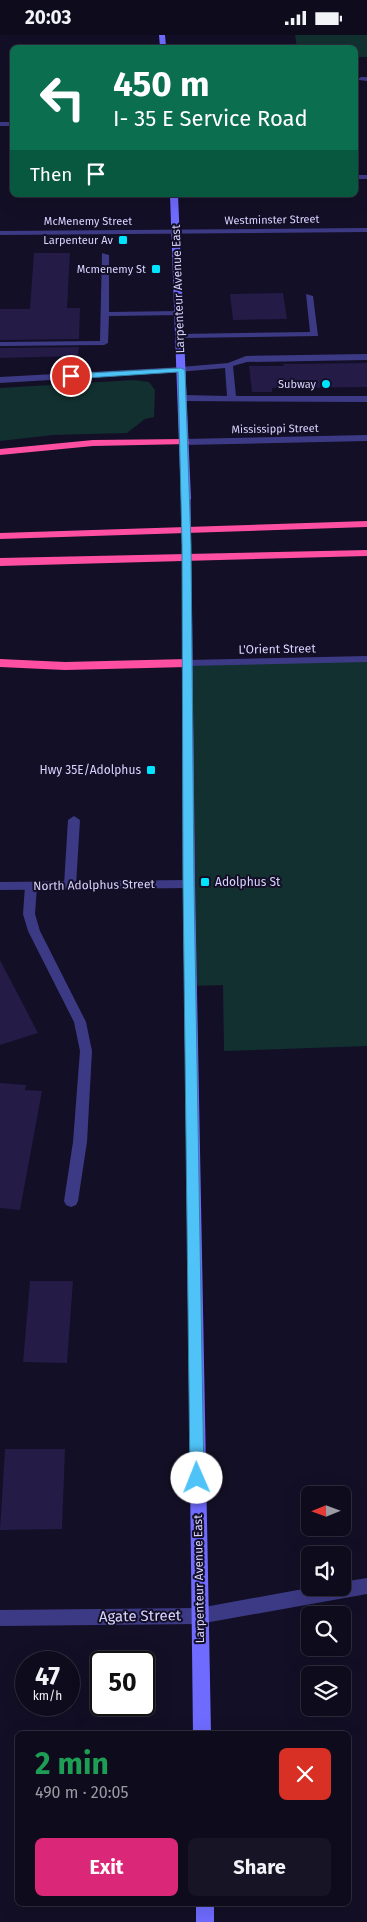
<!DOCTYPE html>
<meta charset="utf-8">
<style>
:root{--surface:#0e0b1c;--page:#171425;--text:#f1f3f6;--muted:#9b9ba3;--line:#2e2b3b;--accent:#db2777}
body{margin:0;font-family:"Fira Sans",sans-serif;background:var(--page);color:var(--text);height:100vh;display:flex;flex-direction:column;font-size:19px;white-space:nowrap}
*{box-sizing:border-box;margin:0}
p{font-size:16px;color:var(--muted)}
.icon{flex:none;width:28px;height:28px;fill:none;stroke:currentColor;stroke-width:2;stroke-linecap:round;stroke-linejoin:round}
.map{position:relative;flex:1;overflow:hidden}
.details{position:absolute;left:15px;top:1696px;width:336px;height:175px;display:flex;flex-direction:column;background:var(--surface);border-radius:8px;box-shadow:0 5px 20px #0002,0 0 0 1px var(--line)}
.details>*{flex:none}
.hud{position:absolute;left:10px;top:10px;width:348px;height:152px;border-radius:8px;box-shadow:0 5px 20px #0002,0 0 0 1px var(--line);background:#0b6e4f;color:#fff;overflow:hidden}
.needle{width:32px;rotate:269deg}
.fabs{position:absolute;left:301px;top:1451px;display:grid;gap:10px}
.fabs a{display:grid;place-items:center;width:50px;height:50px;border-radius:8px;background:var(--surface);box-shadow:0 5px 20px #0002,0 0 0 1px var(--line);font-size:25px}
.speed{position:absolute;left:15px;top:1616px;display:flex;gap:10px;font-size:25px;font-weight:700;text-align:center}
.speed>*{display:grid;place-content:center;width:65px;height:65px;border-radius:50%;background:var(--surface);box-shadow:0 5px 20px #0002,0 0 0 1px var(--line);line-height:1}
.speed small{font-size:12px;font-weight:400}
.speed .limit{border:2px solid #111;border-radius:8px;background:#fff;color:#111}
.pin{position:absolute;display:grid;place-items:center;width:42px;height:42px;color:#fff;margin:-21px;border:2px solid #fff;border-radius:50%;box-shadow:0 1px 5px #0007}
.me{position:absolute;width:55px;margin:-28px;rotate:359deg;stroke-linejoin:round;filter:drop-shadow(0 0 4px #0008)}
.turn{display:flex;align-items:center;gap:18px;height:105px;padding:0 20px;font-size:22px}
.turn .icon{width:65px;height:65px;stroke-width:2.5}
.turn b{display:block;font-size:35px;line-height:42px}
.then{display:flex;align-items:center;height:48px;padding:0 20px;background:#0003;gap:10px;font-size:19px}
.round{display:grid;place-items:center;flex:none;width:52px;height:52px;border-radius:8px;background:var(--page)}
.summary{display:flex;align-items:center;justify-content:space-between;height:85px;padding:0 20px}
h1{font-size:30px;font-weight:700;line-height:38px;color:#1e9e55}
.cta{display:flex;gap:10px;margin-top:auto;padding:10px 20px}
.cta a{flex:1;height:58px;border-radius:8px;background:var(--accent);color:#fff;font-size:20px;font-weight:700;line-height:58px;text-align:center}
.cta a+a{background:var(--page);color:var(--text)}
.status{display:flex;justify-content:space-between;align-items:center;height:35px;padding:0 25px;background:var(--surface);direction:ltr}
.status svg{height:14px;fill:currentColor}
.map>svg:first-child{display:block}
.green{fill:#12302f}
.building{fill:#241b47}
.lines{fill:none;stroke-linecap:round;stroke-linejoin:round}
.service{fill:#3d3a85;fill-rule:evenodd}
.minor{fill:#3d3a85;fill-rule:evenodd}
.tertiary{fill:#3d3a85;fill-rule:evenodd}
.secondary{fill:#6f6bff;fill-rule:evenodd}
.motorway{fill:#ff4fa3;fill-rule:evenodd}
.secondary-bridge{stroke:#6f6bff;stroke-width:9}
.route{fill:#4fc3f7;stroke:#337fa1}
.poi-dot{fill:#00e5ff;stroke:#130f26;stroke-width:2}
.labels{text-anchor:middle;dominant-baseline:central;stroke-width:4;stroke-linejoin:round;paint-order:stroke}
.far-street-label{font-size:11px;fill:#d9d4ff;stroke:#130f26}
.far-poi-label{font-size:11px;fill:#d9d4ff;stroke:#130f26;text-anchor:end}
.street-label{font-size:12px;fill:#d9d4ff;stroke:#130f26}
.poi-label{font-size:12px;fill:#d9d4ff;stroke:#130f26;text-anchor:end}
.near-street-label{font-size:15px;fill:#d9d4ff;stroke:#130f26}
</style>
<div class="status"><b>20:03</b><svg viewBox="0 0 49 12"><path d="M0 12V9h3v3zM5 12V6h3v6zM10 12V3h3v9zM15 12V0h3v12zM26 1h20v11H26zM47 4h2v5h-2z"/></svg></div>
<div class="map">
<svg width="367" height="1887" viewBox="0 0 367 1887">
<rect width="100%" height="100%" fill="#130f26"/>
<path class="green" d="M295,0H367V22H355V12H297Z
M134,345L149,347L155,355L154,382L145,384L127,398L53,400L0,406V353Z
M367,624V1011L224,1016L223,950L190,951L187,628Z"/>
<path class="building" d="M34,218H70L67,273H80L79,304L0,305V274H30Z
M283,258L287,284L233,285L230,259Z
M79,312L78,321L0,323V313Z
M367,328V352L272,353V357H252L249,331H284L283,329Z
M0,925L38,998L0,1010Z
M0,1048L26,1050L25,1055L42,1056L20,1175L0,1173Z
M30,1246H73L67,1328L23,1327Z
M5,1414H65L62,1494L0,1495Z"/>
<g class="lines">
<path class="service" d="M361,42H367V46L359,45L358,44Z
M355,140H367V144H355Z
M102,218L109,220V277L179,276H182V280L109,281L108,308L104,310L0,311V307L100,306Z
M306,259L313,261L318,301L180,303L176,301L180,299L310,297Z
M367,319V325L247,327L233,331L236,361H367V367L183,366L179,363L183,360L227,361L225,333L178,337V333L181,332L228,328L246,321Z
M74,781L80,785L76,850L70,854L64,850L68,785Z
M31,847L37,851L35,879L40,896L86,987L92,1016L87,1107L78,1166L76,1170L71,1172L66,1170L64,1166L73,1107L80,1016L74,987L28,896L23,879L25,851Z
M367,1543V1559L199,1589L193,1587L191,1581L193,1575L199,1573L314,1552H342V1547Z"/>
<path class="minor" d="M0,87H12V91H0Z
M181,332L184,333V337L0,348V342Z
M189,845L195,849L189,853L0,855V847Z
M199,1573L205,1575L207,1581L205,1587L199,1589L0,1591V1575Z"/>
<path class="tertiary" d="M367,193V197L0,200V196Z
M367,400V406L184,410L180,407L184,404Z
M367,621V627L187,631L182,628L187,625Z"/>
<path class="secondary" d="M159,0H165L166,12H160Z
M170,160H178L191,464L186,467L181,464Z
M187,574L192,577L195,849L211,1699H193L183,849L182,577Z
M196,1869H214V1887H196Z"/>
<path class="motorway" d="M184,404L189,407L188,409L93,411L0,420V414L93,405Z
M367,486V492L0,504V498Z
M367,515V521L0,531V523Z
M0,624L65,627L187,624L193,628L187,632L65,635L0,632Z"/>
<path class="secondary-bridge" d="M186,464L187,577"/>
</g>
<path class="route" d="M181,333L185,335L191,510L194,849L204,1443L202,1448L197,1450L192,1448L190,1443L183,849L182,510L178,337L71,344L67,341L71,339Z"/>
<g class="poi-dot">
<rect x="118" y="200" width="10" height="10" rx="2.5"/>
<rect x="151" y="229" width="10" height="10" rx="2.5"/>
<circle cx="326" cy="349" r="5"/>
<rect x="146" y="730" width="10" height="10" rx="2.5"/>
<rect x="200" y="842" width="10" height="10" rx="2.5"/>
</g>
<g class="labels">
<g class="far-street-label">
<text transform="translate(272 185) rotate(-1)">Westminster Street</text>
<text x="88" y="186">McMenemy Street</text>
<text transform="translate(275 394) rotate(-1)">Mississippi Street</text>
</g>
<g class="far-poi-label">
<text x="113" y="205">Larpenteur Av</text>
<text x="146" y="234">Mcmenemy St</text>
<text x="316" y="349">Subway</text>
</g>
<g class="street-label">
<text transform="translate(178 254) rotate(-92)">Larpenteur Avenue East</text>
<text transform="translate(277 614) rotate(-1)">L'Orient Street</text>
<text transform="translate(94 850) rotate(-1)">North Adolphus Street</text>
<text transform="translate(199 1544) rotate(-91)">Larpenteur Avenue East</text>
</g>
<g class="poi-label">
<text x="141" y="735">Hwy 35E/Adolphus</text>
<text x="215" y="847" text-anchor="start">Adolphus St</text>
</g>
<g class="near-street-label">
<text transform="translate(140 1581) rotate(-1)">Agate Street</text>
</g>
</g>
</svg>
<div class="fabs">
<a><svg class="needle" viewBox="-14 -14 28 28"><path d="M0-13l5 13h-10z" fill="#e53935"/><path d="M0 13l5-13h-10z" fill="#9b9ba3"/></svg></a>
<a><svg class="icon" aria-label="sound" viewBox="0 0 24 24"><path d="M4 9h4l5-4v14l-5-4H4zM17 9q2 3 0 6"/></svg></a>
<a><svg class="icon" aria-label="search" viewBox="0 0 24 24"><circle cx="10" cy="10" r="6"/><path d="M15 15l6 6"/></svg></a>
<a><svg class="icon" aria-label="layers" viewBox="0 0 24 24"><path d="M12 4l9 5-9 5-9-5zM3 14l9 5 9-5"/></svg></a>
</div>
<div class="speed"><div>47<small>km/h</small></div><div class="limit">50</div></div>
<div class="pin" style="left:71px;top:341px;background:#d93025"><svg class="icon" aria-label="arrive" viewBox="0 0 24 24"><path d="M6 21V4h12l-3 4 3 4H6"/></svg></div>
<svg class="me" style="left:197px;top:1443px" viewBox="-20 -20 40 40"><circle r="19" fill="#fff"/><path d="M0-13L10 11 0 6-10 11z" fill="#4fc3f7"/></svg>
<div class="hud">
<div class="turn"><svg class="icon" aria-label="left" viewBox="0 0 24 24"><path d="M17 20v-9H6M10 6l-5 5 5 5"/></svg><div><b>450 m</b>I- 35 E Service Road</div></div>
<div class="then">Then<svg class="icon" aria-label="arrive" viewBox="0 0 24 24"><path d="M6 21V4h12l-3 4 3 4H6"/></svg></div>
</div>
<section class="details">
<div class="summary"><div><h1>2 min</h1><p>490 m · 20:05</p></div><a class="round" style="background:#d93025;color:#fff"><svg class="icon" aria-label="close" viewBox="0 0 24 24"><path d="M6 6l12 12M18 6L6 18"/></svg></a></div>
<div class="cta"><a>Exit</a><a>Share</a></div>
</section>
</div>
